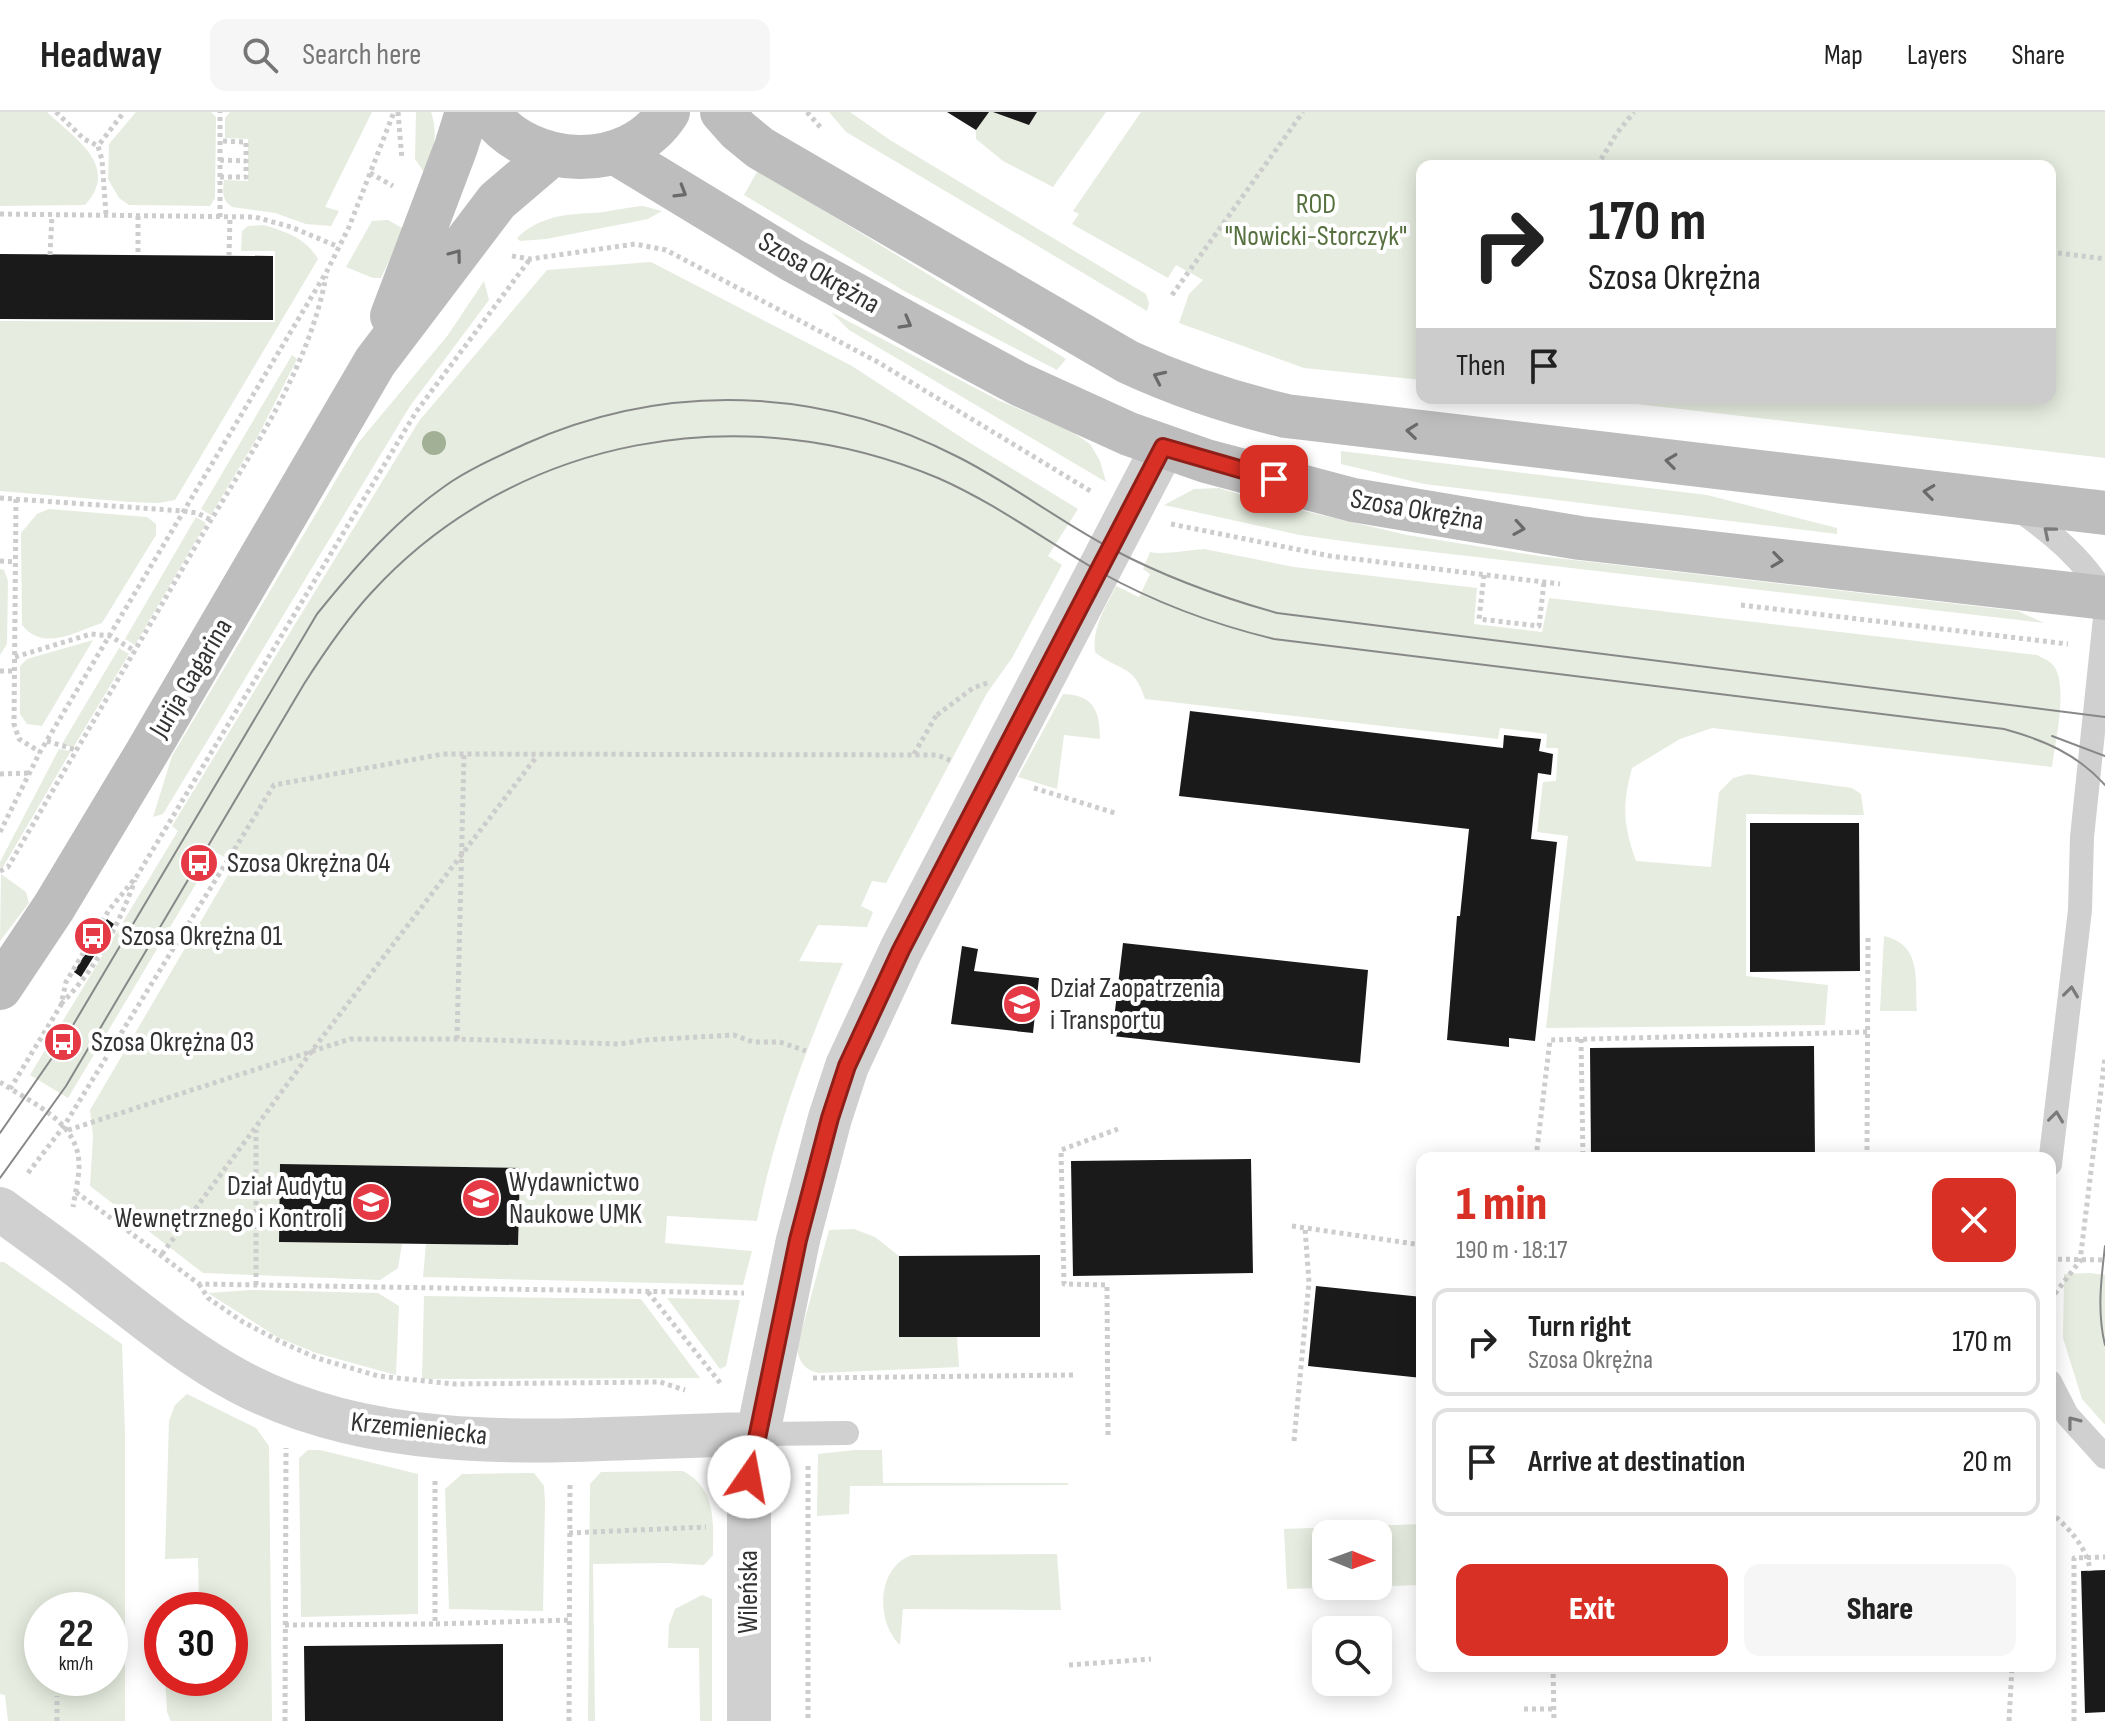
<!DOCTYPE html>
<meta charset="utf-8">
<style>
:root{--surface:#fff;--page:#f6f6f6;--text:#222;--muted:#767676;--line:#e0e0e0;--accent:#d93025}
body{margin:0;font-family:"Sofia Sans Condensed",sans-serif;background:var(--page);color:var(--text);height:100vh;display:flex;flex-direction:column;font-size:30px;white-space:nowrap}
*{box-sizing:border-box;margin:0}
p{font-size:26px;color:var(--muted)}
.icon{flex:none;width:44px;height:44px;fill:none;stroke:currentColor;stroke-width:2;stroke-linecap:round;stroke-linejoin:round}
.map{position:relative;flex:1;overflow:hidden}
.side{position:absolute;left:1416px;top:1040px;width:640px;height:520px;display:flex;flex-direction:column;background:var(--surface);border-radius:16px;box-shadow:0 4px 20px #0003}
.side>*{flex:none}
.guide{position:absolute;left:1416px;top:48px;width:640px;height:244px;border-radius:16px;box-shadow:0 4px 20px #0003;background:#fff;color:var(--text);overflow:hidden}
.needle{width:52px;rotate:91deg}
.buttons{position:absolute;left:1312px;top:1408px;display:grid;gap:16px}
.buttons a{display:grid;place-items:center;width:80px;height:80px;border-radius:16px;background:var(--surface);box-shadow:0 4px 20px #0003;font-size:40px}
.speed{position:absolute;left:24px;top:1480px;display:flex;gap:16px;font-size:40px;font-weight:700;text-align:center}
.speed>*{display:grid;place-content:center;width:104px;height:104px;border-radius:50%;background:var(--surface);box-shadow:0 4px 20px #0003;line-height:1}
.speed small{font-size:20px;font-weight:400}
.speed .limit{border:12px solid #d22;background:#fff;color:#111}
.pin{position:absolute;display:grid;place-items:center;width:68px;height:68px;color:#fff;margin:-34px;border-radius:16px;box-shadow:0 4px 12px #0006}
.me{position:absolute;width:88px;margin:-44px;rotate:12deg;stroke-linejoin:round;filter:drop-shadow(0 0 6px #0008)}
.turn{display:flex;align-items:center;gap:28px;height:168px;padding:0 40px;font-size:36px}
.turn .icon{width:104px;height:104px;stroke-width:2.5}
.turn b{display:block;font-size:56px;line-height:68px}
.then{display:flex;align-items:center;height:76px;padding:0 40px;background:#0003;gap:16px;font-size:30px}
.round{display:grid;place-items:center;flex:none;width:84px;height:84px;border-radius:16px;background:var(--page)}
.overview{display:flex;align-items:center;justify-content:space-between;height:136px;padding:0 40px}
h1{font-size:48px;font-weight:800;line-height:60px;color:var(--accent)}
.button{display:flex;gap:16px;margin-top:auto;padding:16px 40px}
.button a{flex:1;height:92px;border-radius:16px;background:var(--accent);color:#fff;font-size:32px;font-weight:800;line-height:92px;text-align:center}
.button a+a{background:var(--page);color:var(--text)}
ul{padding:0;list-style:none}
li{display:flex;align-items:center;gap:24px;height:108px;margin:0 16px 12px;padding:0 24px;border:4px solid var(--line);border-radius:16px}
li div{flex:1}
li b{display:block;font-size:30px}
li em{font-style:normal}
header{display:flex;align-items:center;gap:48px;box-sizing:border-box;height:112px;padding:0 40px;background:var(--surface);border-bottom:2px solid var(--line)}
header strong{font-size:38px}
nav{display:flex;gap:44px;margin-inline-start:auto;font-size:28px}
.search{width:560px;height:72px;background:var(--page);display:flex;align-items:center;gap:20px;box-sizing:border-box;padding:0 28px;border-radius:16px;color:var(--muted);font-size:30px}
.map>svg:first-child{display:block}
.green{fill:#e6ecdf;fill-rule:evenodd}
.building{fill:#1a1a1a}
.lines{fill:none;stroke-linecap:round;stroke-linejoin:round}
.path{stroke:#cdcdcd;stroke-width:5;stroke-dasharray:4 4;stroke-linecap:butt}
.lane{stroke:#d0d0d0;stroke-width:24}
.street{stroke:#d0d0d0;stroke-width:44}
.secondary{stroke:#bdbdbd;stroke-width:44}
.tram{stroke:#888;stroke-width:2}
.tree{fill:#a2b095}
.oneway{stroke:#6a6a6a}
.oneway2{stroke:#7a7a7a}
.route-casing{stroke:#8d1f18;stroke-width:20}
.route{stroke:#d93025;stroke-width:14}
.labels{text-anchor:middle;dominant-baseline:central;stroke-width:8;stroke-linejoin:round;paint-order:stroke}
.park-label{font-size:28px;fill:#56703f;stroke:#fff}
.street-label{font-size:28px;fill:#333;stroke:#fff}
.poi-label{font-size:28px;fill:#333;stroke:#fff;text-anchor:start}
</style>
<header>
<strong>Headway</strong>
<div class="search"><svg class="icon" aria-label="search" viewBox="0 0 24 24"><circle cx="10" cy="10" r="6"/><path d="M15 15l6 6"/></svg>Search here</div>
<nav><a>Map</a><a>Layers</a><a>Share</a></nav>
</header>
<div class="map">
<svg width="2105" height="1609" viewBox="0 0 2105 1609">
<rect width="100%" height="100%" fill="#fff"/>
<path class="green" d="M0,0H47C74,26 121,54 85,93L0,94Z
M136,0H211L216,5L215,86L210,94L129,93L119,86L108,67L109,32Z
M230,0H372L325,95L339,99L331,114L306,112L275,101L232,95C221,87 223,80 224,68L248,69V27L225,26V6Z
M416,0H431C439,22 432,44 428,66L415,47Z
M829,0H850L890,28L1146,182L1149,191L1147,199L846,20Z
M947,0H1106L1053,75L1003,49L976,27V18Z
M1141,0H2105V346L1585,286H2050V54H1422V268L1304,256L1179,211L1189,182L1203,168L1176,153L1168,166L1072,112L1079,102L1073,99Z
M758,58L1066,247L1057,258L906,180L744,83Z
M643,94L662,99L648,107L546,127L520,129L517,126C538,105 565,102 593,101C610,100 626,95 643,94Z
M388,108L404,117L381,166H373L346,155L372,109Z
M264,113C286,120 306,126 318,147L175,388L159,391L130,390L0,379V209L275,210V139H241L242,119L248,114Z
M651,150L852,254L970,331L1078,397L1048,444L1062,453L1012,546L987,581L886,771L872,769L861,794L873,800L867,815L818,813L799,849L843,851C807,933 774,1021 757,1109L667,1104L665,1131L752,1139L743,1173L423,1165L426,1132L518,1133L519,1056L280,1052L279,1130L402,1132L398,1156L380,1168L203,1161L90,1074L93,1024L90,998L235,751L215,740L68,986L30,963L178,719L172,714L419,309L547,158Z
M484,169L489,188L410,294L163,702L153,705L172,644L358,331L448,223Z
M831,200L998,288L1071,319L1090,332L1100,349L1106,370L849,218Z
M292,243L297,247L258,324L211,403L201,397Z
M1341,339L1707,383L1837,416V422L1424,372L1341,352Z
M1219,376L1261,389L1407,423L1539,444L2018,499L2044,511L1364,432L1300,423L1164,393L1194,377Z
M49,397L147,405L156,412V423L102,511C74,520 44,540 22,513L21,421L37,402Z
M196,405L206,411L135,533L125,527Z
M1204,437L1294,455L1477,476L1474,512L1542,520L1549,486L2037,543C2042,546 2049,548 2053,553C2069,572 2055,631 2052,655L1712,616L1680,627L1632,656C1622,693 1623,713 1636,749L1711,755L1719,680L1733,666L1748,662L1852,676L1861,682L1864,703L1746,702V864L1828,873L1825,913L1546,916L1568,724L1537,720L1543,670L1556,669L1558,636H1546L1547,622L1500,616L1498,627L1145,587C1134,551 1119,560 1095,540C1092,515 1106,495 1116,474L1139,485L1150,462L1143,457L1150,440C1163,443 1189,438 1204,437Z
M0,457L4,458L8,469L7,532L0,543Z
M93,528L42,614L27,612L20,602V554L27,547Z
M119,536L129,542L73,636L62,632Z
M1063,582C1094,583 1100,599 1100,627L1064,623L1057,677L1018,665Z
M59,637L71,639L3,755H0V750Z
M1,762L26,780L29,791L0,829Z
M1884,824C1922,833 1915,866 1917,899H1880Z
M854,1117L875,1125L899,1144V1225H957L959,1255L819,1261C805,1258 799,1251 797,1236L829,1118Z
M0,1150H4L122,1232L125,1322V1609H8L5,1583L0,1582ZM42,1498H110V1566H42Z
M2090,1161L2105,1163V1313L2082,1287L2063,1226L2064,1162Z
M251,1178L378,1181L399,1194L396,1263L316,1241L277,1225L208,1181Z
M424,1184L641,1187L700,1266L422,1267Z
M667,1186L740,1188L726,1254L720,1257Z
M187,1282L256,1316L269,1334L272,1609H171L167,1600L165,1566H230V1498H199L198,1446L165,1447L169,1309L175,1293Z
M308,1338H320L418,1362V1502L301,1505L299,1346Z
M854,1338H882L883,1371H1068V1373L850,1374L849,1402L817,1404L818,1342Z
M683,1359C717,1377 713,1410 713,1443L704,1453L667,1451L593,1452L595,1609H588L590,1372L601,1360Z
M534,1361L544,1374L545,1390L543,1499L449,1497L445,1377L462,1362Z
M1422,1412V1473L1287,1477L1284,1417ZM1326,1422H1378V1474H1326Z
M1057,1442L1061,1498L903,1497L900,1533C875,1509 877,1455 912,1443Z
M702,1483L712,1487V1609H700L699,1536H668L669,1513L675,1497Z"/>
<path class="building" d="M947,0H989L976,18Z
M993,0H1037L1029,13Z
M0,142L273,144V208L0,207Z
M1190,599L1503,636L1504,623L1541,627L1539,639L1553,642L1551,663L1538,661L1531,727L1557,730L1535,929L1509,926V935L1447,928L1457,804H1460L1469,717L1179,684Z
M1750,711H1859L1860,859L1750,860Z
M107,807L114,812L81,865L74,860Z
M1123,831L1368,858L1360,951L1112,924Z
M962,834L978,837L974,859L1039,866L1033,921L951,912Z
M1814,934L1815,1046H1591L1590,936Z
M1251,1047L1253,1161L1073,1164L1071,1049Z
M280,1052L520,1056L518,1133L279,1130Z
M1040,1143V1225H899V1144Z
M1316,1174L1422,1185V1266L1308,1254Z
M2105,1458V1600L2085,1601L2081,1459Z
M503,1532V1609H305L304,1534Z"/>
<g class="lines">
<path class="path" d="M56,0L84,27L98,34
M398,0L402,48
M807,0L822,17
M220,48L246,49
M1597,54L1617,21L1634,0
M370,61L393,74
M220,65H246V30L220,29
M0,102L255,105L291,115L339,135
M106,102L102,48L98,34L124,0
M138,104V143
M220,105V0
M2050,140L2105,147
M50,143L52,103
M229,144L230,105
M512,144L530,147L635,132L666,138L876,249L1092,380
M1172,183L1303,0
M0,386L183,399L197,401L211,408
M16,387L14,612L19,627L40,640
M1171,412L1330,444L1560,472
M0,449L15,450
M1484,463L1479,507L1539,514L1544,470
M1741,493L2068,532
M15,545L91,522L110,524L135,539
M0,559H14
M937,603L973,576L990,570
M47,629L76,638
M914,642L937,602
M0,662L30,661
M1034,676L1115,701
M0,720L40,640L327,159L349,115L394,0
M0,759L8,755C71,647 135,539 198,430C247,346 308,261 326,164
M61,892C96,857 118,815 135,768
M457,927L464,642
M1581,927L1583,1046
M0,970C34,993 81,1010 79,1057C78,1070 75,1082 73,1095
M10,977L61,893L66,870L109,798L137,764L416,300L530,147
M68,1018L350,927H457L620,932L644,928L734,923L753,930H780L806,939
M1536,1046L1550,928L1868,920
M1867,1046L1868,824
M28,1061L64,1014L274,673L443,642L937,643L952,649
M76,1080L199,1172L744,1181
M1292,1114L1422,1133
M162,1142L311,940L537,644
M2050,1147L2105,1148
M199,1172L208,1186L243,1210L281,1230L317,1246L378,1264L454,1272L660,1270L685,1278
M256,1173V1018
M648,1180L721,1272
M2050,1188L2080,1149L2105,945
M813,1266L1073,1263
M1108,1323L1107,1173L1064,1172L1061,1038L1118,1017
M1294,1329L1309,1170L1305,1116
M808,1354V1609
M435,1369V1512L569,1508
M2050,1400C2067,1414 2088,1436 2090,1459
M569,1421L706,1415
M285,1513L435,1512
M1069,1553L1151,1547
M1553,1554L1554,1609
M1524,1597H1554
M57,1609V1584
M285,1609L286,1336
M569,1609L570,1372
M2009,1609L2012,1554
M2074,1609V1446L2105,1445"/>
<path class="lane" d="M2018,397C2054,423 2081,445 2105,483
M2050,1052L2080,798L2082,725L2105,506
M2050,1270L2067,1303L2105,1345
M758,1322L847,1321"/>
<path class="street" d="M0,1097C34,1122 69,1146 102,1173C146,1207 191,1244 240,1270C396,1353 588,1324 758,1322
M749,1609V1365L798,1128L830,1006L847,954L901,838L1163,335"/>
<path class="secondary" d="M488,0C529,58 629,62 668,0
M722,0L738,18L760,36L1128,250C1180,274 1231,291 1286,304L2105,401
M614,40L792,148L967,244L1019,272L1129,322L1206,349L1353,388L1580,426L2105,486
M392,204L456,35L467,0
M0,876L54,795L146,642L375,250L497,89L551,43"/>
<path class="tram" d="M2052,624L2105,644
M0,1021L63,930L317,502C355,455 395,409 445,374C469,357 499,344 525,332C666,269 821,274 958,345C1012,372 1060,410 1114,438C1167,466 1220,485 1277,501L2105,605
M0,1066L66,974L304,572C325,539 346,508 372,480C516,323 745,284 938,366C995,391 1046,429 1100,460C1156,491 1212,512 1274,527L2004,617C2044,628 2077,642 2105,673
M2105,1134C2101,1168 2097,1200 2105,1233"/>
</g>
<circle class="tree" cx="434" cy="331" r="12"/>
<defs><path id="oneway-chevron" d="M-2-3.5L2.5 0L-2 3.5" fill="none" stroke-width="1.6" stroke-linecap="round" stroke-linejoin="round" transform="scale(2)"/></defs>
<g class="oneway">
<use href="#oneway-chevron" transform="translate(681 80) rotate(31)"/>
<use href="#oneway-chevron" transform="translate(456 143) rotate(-53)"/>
<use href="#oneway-chevron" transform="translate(906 211) rotate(29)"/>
<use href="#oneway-chevron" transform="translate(1159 265) rotate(-155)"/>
<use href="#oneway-chevron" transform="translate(1412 319) rotate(-174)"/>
<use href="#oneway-chevron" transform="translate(1671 349) rotate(-173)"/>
<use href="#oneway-chevron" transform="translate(1929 380) rotate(-173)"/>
<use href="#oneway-chevron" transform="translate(1519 416) rotate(9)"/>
<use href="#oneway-chevron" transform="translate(1777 448) rotate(7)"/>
</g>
<g class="oneway2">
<use href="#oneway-chevron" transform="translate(2049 420) rotate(-140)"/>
<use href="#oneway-chevron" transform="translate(2071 880) rotate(-83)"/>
<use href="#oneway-chevron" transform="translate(2056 1005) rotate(-83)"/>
<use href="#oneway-chevron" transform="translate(2073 1310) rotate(-128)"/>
</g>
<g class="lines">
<defs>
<path id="route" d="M749,1365L798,1128L830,1006L847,954L901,838L1163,335L1274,367"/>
</defs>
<use href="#route" class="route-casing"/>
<use href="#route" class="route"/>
</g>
<defs>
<symbol id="bus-disc" viewBox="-11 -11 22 22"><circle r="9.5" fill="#e63946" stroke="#fff"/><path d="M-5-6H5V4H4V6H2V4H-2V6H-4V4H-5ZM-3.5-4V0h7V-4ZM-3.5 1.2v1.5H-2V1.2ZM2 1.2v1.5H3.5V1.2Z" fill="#fff"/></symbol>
<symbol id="university-disc" viewBox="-11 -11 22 22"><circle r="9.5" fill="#e63946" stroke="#fff"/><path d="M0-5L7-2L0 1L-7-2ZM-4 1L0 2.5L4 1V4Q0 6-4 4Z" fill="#fff"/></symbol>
</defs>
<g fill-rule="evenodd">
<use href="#bus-disc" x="177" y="729" width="44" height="44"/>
<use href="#bus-disc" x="71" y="802" width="44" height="44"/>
<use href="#university-disc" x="1000" y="870" width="44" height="44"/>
<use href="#bus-disc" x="41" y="908" width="44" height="44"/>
<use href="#university-disc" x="459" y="1064" width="44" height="44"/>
<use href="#university-disc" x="349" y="1068" width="44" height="44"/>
</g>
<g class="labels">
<g class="park-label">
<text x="1316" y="92">ROD<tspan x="1316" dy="32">"Nowicki-Storczyk"</tspan></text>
</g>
<g class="street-label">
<text transform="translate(819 161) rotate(30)">Szosa Okrężna</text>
<text transform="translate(1417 398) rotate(10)">Szosa Okrężna</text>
<text transform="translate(191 566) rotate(-59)">Jurija Gagarina</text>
<text transform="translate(419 1317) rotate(6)">Krzemieniecka</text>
<text transform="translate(748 1480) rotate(-90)">Wileńska</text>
</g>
<g class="poi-label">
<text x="227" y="751">Szosa Okrężna 04</text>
<text x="121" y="824">Szosa Okrężna 01</text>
<text x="1050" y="876">Dział Zaopatrzenia<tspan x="1050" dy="32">i Transportu</tspan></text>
<text x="91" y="930">Szosa Okrężna 03</text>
<text x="509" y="1070">Wydawnictwo<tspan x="509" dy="32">Naukowe UMK</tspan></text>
<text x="343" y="1074" text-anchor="end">Dział Audytu<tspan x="343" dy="32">Wewnętrznego i Kontroli</tspan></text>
</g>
</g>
</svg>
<div class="buttons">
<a><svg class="needle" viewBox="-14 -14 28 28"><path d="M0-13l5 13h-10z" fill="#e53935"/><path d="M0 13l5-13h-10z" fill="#767676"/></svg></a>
<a><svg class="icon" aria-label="search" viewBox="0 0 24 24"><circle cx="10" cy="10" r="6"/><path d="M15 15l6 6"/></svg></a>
</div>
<div class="speed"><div>22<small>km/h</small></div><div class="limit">30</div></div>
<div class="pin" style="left:1274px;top:367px;background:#d93025"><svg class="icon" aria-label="arrive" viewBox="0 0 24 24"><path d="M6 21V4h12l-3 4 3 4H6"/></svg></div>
<svg class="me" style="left:749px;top:1365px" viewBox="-20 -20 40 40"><circle r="19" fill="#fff"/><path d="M0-13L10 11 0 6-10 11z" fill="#d93025"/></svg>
<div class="guide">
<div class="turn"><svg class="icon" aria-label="right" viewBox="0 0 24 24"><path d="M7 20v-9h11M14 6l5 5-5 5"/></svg><div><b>170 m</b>Szosa Okrężna</div></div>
<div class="then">Then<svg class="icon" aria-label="arrive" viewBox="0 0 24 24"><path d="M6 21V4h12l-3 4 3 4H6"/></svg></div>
</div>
<section class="side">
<div class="overview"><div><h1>1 min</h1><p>190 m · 18:17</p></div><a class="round" style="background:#d93025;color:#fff"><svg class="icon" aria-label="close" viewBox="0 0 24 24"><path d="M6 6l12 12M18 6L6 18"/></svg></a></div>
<ul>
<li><svg class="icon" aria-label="right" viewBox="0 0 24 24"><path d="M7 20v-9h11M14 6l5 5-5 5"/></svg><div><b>Turn right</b><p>Szosa Okrężna</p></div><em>170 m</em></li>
<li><svg class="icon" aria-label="arrive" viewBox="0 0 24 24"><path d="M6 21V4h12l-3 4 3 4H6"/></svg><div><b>Arrive at destination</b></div><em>20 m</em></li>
</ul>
<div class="button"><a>Exit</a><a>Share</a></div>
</section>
</div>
